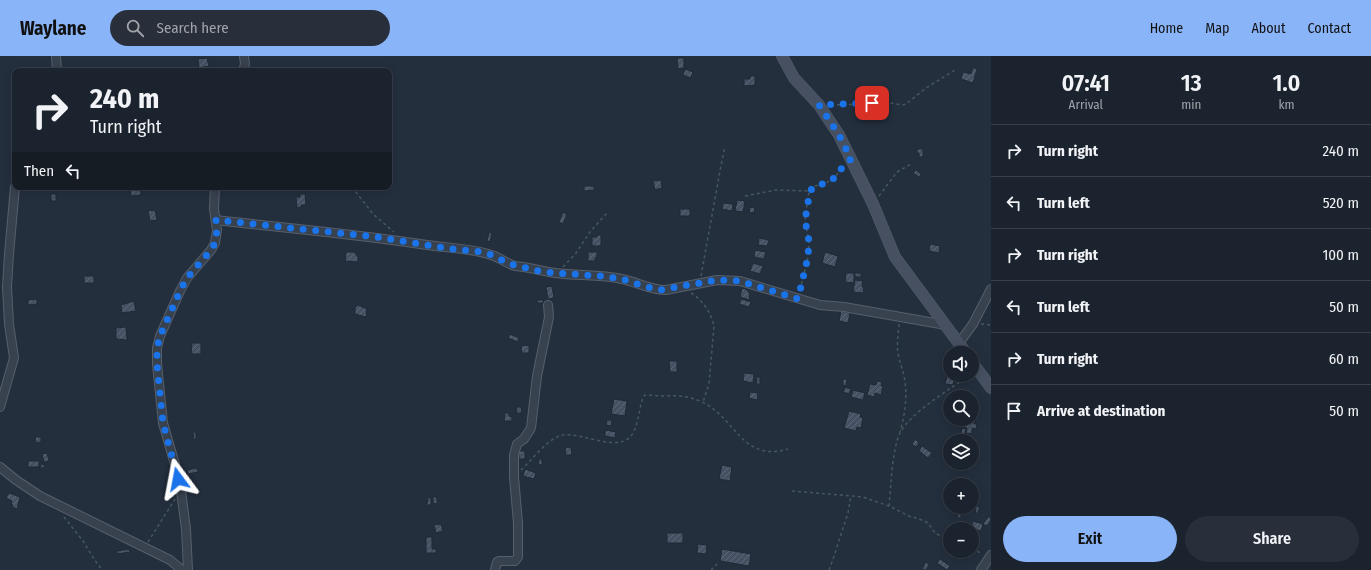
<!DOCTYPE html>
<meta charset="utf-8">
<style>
:root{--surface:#1b232e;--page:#282f3a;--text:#f1f3f6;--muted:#a0a4aa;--line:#39404a;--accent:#8ab4f8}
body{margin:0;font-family:"Fira Sans Condensed",sans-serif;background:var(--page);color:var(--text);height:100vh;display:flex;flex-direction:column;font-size:15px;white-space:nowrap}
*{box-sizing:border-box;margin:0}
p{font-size:13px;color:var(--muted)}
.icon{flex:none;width:22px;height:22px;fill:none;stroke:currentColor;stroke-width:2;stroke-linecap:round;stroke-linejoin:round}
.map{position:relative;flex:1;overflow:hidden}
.sheet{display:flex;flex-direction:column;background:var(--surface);width:380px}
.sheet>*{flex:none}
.top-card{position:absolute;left:12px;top:12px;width:380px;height:122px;border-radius:8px;box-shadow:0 2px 10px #0003,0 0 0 1px var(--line);background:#1b232e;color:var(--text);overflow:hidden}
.buttons{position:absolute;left:943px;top:290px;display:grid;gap:8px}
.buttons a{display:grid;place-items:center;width:36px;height:36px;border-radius:50%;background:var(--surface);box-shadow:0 2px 10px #0003,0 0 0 1px var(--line);font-size:20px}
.pin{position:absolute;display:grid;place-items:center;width:34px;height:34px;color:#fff;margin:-17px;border-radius:8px;box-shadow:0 2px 6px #0006}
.me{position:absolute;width:44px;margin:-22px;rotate:347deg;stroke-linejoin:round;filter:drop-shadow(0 0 3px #0008)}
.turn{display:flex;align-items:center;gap:14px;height:84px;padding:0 12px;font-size:18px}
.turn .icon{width:52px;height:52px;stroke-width:2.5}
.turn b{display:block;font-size:28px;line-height:34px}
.then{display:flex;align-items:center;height:38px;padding:0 12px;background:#0003;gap:8px;font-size:15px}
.eta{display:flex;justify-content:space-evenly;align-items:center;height:68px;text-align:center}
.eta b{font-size:24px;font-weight:600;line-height:28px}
.cta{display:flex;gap:8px;margin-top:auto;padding:8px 12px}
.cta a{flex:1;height:46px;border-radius:24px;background:var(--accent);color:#111;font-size:16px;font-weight:600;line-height:46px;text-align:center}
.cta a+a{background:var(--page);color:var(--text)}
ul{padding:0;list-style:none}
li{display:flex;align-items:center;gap:12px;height:52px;padding:0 12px;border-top:1px solid var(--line)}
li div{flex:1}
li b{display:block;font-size:15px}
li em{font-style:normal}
header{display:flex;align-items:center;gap:24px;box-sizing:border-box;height:56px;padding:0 20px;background:var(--accent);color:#111}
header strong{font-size:19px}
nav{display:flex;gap:22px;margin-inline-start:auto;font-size:14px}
.search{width:280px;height:36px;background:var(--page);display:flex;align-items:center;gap:10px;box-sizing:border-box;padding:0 14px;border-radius:22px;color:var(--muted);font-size:15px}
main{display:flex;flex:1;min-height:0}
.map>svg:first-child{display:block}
.building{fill:url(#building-hatch);stroke:#1f2835}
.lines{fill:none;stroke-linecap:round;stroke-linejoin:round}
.minor-casing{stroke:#565f6c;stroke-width:10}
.secondary-casing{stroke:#565f6c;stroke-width:12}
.path{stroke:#44595c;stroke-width:1.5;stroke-dasharray:3 3;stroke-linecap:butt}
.minor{stroke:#38414e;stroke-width:8}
.secondary{stroke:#465061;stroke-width:11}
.route{stroke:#1a73e8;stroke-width:7;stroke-dasharray:0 12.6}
</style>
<header>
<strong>Waylane</strong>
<div class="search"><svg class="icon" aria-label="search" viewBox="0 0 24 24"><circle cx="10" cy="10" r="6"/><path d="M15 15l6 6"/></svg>Search here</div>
<nav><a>Home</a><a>Map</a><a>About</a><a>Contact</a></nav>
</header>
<main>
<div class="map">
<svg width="991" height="514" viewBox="0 0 991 514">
<defs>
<pattern id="building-hatch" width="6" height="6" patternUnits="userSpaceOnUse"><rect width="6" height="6" fill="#455162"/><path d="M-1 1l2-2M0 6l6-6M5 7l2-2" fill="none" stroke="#5d6877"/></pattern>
</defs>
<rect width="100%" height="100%" fill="#242f3e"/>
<path class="building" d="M207,2L209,10L199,12L198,3Z
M677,2H684V12L678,13Z
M973,11L977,13L973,27L961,23L963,16L971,18Z
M685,13L693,16L691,22L683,19Z
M750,20H755V29L744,30V23H750Z
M917,93H923V101H919V97H917Z
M916,114L921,118L919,121L913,117Z
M661,124L662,132L655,134L653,125Z
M584,130H594V134L584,135Z
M130,131H140L141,139L131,140Z
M51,138H56V145H51Z
M300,138H305L306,149H301V151L297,152L296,141H300Z
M737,144L745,145L743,156L735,155Z
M723,147L733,148L732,155L722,153Z
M754,151L755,156L750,157L749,152Z
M680,153H690V160H680Z
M155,154L157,164L150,165L148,155Z
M563,156L567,158L563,168L559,166Z
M489,176L492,177L490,186L487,185Z
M597,179H601V190H592V181H597Z
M759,182L769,184L767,190L758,189Z
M930,188L940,190L939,197L929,195Z
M755,194L766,196L764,203L754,201Z
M346,196H354L358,201V206L345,205Z
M588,196H597V201L595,202V205H588Z
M825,196L838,200L835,211L822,207Z
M753,207L763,210L760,218L750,215Z
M846,217H854V227L845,226Z
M855,217H861V221H855Z
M84,220H94V227H84Z
M855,224L863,225L862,231H864L863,237L853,236Z
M552,230L554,242L548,243L546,231Z
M742,232L748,234V236L750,237L749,242H750V244L740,241Z
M37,243V248L28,249V244Z
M741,243L751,246L749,251L739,248Z
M537,244H544L543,247H537Z
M134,245L136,255L122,257L121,249Z
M358,249L367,253L366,261L355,258V251Z
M841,255L850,257L848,267L839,265Z
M126,271L127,284L116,283V272Z
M510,278L519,282L518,286L508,282Z
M192,287H201V298H191Z
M529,289V297H522L521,290Z
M669,305H677V316H670Z
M744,317L754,318L753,327L743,325Z
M948,317H950V319H955L953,329L945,328Z
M757,321H760V328H756Z
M843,323H847L846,330L843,329Z
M877,325L882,326L881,330H883L881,339L875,337L874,341L867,339L870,328L876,329Z
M845,331L851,333L849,338L843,336Z
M853,334L865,337L863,344L851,341Z
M750,336L758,337L757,344L749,342Z
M952,336L963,337L962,341H951Z
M614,343L627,345L625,360L611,358Z
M517,351H522L521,357H516Z
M849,355L861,358L860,361L863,362L861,372L857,371L856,375L844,372Z
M505,357H509V360L512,361V365H504Z
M965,363L975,364L974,368H977L976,373L972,372V378L966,377L967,372L964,371Z
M607,364H612L611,370L606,369Z
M962,372L966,373L964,382H960Z
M605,374L616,376L615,382L605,380Z
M193,376H196V383L194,384Z
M35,381H41V386L36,387Z
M915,383L919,387L916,391L912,388Z
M922,390L932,397L928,402L919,395Z
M571,391L572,399H566L565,392Z
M519,395H525V403H519Z
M47,397L49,405L44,406L42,398Z
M539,403H542V409L538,408Z
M28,405H39V411H28Z
M41,408L45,409L44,412H40Z
M722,409L732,411L730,425L719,423Z
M197,412L198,416L188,418L187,414Z
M525,413L536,417L534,423L523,420Z
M9,437L20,441L17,453L12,451L13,449L11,448L12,445L6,442Z
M428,441L431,442V449H427Z
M433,441H437V448L433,447Z
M976,450L980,451L978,457H975Z
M958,457H961V462H957Z
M989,460L991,464L987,470L983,468Z
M973,465L983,468L981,475L971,472Z
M441,468L443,475L436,477L434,469Z
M667,477H683V487H667Z
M426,481H432V493H436V497H426Z
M698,488L707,489L706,498L697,497Z
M129,493L130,496L117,498V495Z
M722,493L751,498L749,510L720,505Z
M940,503L950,510L947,514L937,507Z
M926,506L929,509L926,514H924L922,513Z"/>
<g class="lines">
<defs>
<path id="minor" d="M56,0L57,15
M243,15L245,8L244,0
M216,164C286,172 357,178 427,189C447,192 468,192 488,198C498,200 505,207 515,210C529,211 541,215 555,217C577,220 600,218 622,223C637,226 650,234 666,234L717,224L740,225L820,249L844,251L946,269
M959,287L973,268L991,233
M0,351L14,302L9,268L7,231L9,198L15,131
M0,411L16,424L40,440L170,504L182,514
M188,514L186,473L181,435L176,412L163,367L157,308V292L160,280L180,235L187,222L211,194L215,187L217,174L214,153L215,131
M495,514L497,506L499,505H515L518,501V467L514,421V399L517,388L524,383L531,372L537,320L549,261L548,249
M981,514L991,499"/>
<path id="secondary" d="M782,0L794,22L819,49L839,79L873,148L895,201L966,297
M972,306L991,332"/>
</defs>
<use href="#minor" class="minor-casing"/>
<use href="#secondary" class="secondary-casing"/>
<path class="path" d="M831,49L865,48L880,45L902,49L906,48L926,32L955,14
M352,131L373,158L394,176
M745,140L776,134L810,135
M879,140L897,116L911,108
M563,211L576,197L590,176L607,157
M701,220L722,104L725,91
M800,234L808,201L809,185L805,164L808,140L810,135L815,130L826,127L834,122L844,110
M691,237C703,244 711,257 714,270L709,328L703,346
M899,268C898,280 896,291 899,302C900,308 903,314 904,320C908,339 905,358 900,376
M981,268L991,269
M521,414C532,404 549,381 563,379C583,376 621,399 633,377C639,366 639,353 643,341L645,339C651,339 657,340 663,340C677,339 689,340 702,346C735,361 742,407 788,393
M792,435L863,441L889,450L911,461L917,462L928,467L936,478L950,483
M889,450C891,432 892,393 900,377C909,358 951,332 970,319
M64,461L83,485L94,503L102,514
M148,486L175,443
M972,492L982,498
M711,514L717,508
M829,514L831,509L848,457L851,440"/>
<use href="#minor" class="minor"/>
<use href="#secondary" class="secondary"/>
</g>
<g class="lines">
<path class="route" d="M178,423L163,367L157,308V292L160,280L180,235L187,222L211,194L215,187L217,174L216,164L377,181L452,193L476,195L489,198L510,208L539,215L555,217L601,220L622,223L647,231L660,234L717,224L740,225L798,243L808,201L809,185L805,164L810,135L815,130L826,127L834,122L838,116L851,103L839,79L819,49L872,47"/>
</g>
</svg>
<div class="buttons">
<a><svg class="icon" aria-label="sound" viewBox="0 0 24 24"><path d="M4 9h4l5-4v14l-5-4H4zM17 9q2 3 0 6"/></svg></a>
<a><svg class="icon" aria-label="search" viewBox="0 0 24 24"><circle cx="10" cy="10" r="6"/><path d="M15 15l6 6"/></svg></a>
<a><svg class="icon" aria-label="layers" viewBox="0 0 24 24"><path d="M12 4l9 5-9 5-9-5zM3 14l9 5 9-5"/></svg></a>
<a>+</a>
<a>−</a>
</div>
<div class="pin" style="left:872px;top:47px;background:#d93025"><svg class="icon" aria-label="arrive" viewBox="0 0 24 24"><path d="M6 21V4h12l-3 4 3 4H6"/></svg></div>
<svg class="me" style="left:178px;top:423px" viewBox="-20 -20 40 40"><path d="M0-17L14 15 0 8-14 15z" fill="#1a73e8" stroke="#fff" stroke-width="4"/></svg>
<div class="top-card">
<div class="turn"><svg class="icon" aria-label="right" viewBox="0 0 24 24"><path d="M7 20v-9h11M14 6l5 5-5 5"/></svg><div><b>240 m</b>Turn right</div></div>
<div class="then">Then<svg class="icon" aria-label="left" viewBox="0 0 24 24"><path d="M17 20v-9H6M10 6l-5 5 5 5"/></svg></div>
</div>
</div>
<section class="sheet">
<div class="eta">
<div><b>07:41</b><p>Arrival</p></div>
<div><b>13</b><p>min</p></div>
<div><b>1.0</b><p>km</p></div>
</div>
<ul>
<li><svg class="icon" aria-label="right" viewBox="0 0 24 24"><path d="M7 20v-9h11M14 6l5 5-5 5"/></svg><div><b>Turn right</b></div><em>240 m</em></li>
<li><svg class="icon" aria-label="left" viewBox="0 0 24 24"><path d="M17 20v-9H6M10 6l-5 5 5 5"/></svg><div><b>Turn left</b></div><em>520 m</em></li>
<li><svg class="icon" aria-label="right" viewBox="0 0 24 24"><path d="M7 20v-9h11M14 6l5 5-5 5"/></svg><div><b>Turn right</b></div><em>100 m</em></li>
<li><svg class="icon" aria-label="left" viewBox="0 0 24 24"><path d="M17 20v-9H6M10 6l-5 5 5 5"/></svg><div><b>Turn left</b></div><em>50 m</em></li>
<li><svg class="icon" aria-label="right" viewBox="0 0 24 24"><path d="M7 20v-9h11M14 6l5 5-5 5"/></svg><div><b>Turn right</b></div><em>60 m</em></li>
<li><svg class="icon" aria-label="arrive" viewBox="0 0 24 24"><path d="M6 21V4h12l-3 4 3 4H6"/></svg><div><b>Arrive at destination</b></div><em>50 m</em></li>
</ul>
<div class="cta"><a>Exit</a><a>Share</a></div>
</section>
</main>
